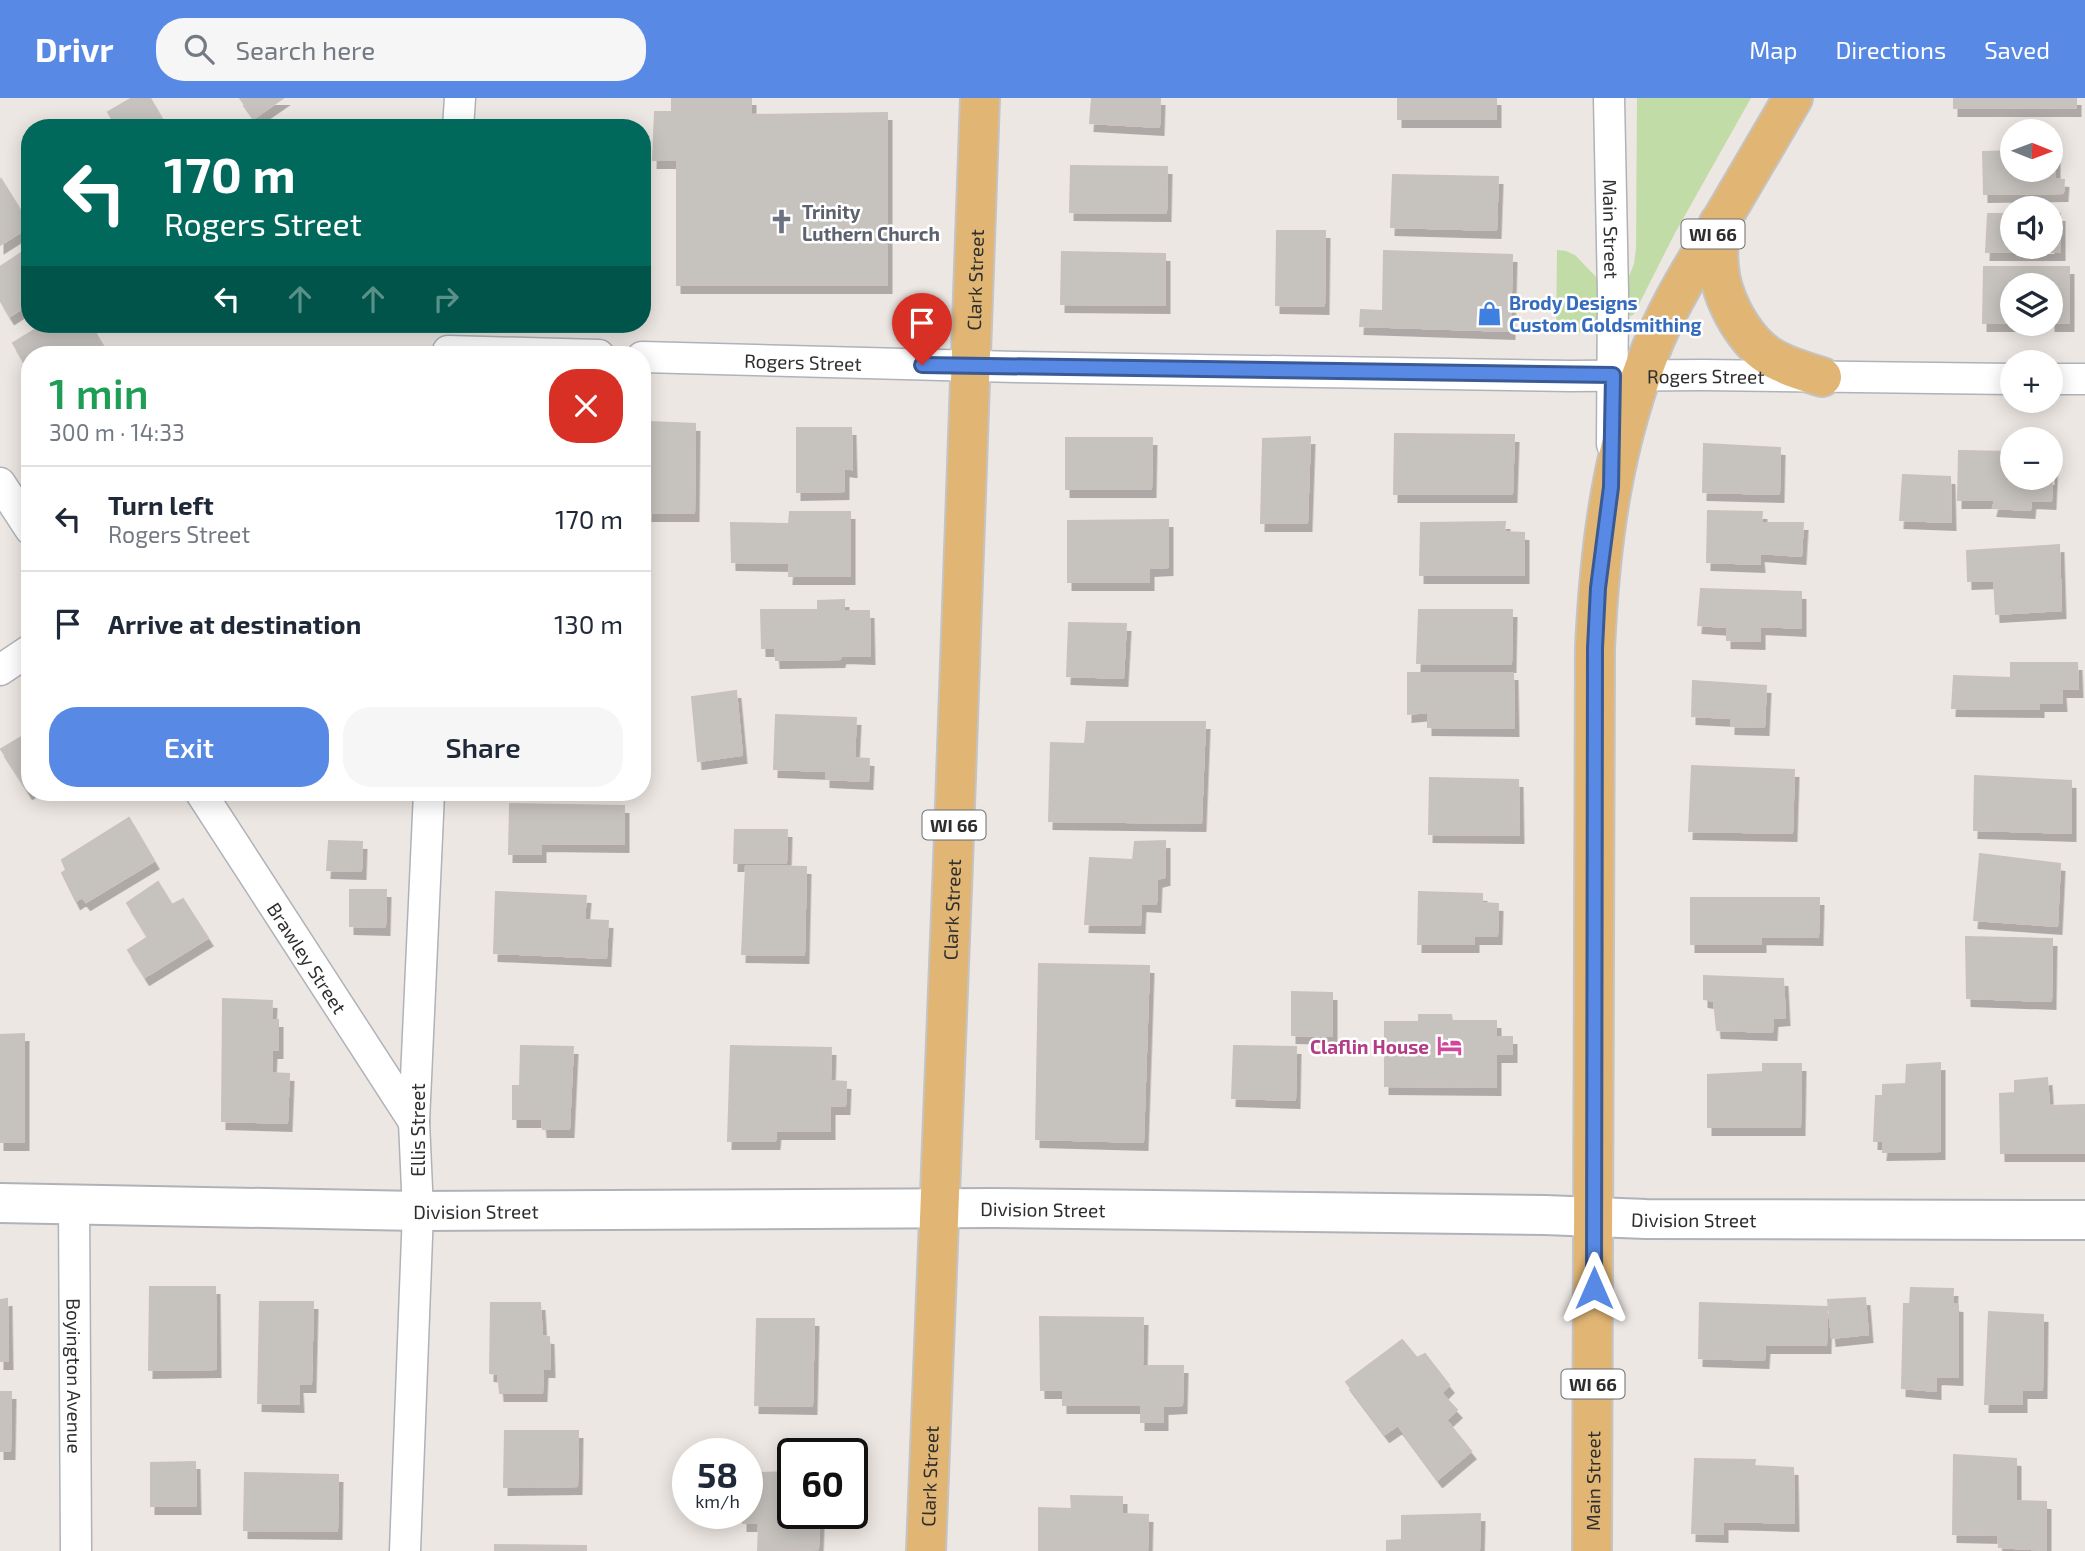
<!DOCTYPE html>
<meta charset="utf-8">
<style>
:root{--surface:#fff;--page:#f6f6f7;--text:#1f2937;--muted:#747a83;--line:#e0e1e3;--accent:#588ae5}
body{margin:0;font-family:"Exo 2",sans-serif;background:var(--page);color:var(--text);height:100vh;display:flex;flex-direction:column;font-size:26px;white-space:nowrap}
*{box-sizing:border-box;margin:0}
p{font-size:23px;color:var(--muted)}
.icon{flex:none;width:38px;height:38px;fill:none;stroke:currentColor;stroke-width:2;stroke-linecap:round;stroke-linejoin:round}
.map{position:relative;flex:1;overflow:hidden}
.details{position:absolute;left:21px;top:248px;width:630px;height:455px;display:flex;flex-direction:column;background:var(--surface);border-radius:28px;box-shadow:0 4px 18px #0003}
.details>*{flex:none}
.top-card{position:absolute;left:21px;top:21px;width:630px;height:214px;border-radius:28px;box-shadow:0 4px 18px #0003;background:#00695c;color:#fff;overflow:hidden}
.needle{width:46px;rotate:91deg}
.tools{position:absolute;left:2000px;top:21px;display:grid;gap:14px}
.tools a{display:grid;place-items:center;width:63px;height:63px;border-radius:50%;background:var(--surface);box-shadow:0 4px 18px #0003;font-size:35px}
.speed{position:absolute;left:672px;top:1340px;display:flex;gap:14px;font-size:35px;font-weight:700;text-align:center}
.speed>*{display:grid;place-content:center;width:91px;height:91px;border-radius:50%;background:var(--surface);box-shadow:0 4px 18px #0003;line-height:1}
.speed small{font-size:18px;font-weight:400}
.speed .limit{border:4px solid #111;border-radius:10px;background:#fff;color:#111}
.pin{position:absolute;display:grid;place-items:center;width:60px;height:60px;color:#fff;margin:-72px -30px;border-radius:50% 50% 50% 0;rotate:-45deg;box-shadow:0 0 7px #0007}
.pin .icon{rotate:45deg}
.me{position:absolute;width:77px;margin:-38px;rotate:0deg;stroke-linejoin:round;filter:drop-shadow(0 0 5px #0008)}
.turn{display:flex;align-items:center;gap:24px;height:147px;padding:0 28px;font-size:32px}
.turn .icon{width:91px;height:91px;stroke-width:2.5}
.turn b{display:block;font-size:49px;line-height:60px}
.lanes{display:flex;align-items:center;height:66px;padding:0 28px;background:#0003;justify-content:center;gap:35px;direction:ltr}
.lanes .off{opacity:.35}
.round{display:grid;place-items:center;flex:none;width:74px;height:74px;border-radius:28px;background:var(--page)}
.head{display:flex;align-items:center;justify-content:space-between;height:119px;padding:0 28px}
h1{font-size:42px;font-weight:600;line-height:52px;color:#1e9e55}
.button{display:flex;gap:14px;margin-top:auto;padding:14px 28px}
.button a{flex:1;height:80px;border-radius:28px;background:var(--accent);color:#fff;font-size:28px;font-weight:600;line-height:80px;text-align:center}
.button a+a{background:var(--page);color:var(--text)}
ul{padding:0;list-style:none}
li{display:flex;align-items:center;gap:21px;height:105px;padding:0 28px;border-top:2px solid var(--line)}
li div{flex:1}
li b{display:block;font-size:26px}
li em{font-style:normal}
header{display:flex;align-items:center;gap:42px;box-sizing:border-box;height:98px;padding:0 35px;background:var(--accent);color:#fff}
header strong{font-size:33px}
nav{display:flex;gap:38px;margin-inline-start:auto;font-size:24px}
.search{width:490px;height:63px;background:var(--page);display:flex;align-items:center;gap:18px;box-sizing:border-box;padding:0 24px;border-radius:28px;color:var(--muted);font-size:26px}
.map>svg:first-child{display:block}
.green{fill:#c2dca7}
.building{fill:#c6c2be;stroke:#c9c2bc;stroke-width:2;filter:url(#shadow)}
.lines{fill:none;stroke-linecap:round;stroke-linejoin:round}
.minor-casing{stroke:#afb2b8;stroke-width:33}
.secondary-casing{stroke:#afb2b8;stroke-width:42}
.primary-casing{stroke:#c4c4c4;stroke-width:42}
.minor{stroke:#fff;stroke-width:30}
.secondary{stroke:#fff;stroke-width:38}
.primary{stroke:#e1b574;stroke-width:38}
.route-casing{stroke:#395a95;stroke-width:18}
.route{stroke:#588ae5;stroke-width:12}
.labels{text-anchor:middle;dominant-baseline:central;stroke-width:5;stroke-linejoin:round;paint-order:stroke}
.shield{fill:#fff;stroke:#6d6d6d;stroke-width:2}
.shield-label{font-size:18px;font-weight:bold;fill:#2e2e2e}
.worship-label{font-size:19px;font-weight:bold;fill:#5b616d;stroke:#fff;text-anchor:start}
.street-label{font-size:19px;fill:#2e2e2e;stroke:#fff}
.shop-label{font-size:19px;font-weight:bold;fill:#366cbe;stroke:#fff;text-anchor:start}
.hotel-label{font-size:19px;font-weight:bold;fill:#b23c85;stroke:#fff;text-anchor:end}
</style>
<header>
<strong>Drivr</strong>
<div class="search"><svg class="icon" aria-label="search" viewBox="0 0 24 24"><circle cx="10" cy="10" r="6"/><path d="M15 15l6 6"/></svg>Search here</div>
<nav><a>Map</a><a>Directions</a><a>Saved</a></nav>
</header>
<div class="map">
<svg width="2085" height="1453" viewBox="0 0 2085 1453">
<defs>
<filter id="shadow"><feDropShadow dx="4.5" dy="8" stdDeviation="0" flood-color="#0004"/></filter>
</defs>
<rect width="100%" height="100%" fill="#ede7e3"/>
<path class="green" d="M1637,0H1751L1675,135L1634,216L1631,218L1627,216V183L1634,166L1636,150Z
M1557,152L1566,153L1575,157L1597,180L1601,188L1602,220L1591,225L1584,234H1556Z"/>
<path class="building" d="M132,0H150L167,30H117L108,14Z
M240,0H283L254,20Z
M672,0H751V17L887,15V187H677V62H653L655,14H672Z
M1092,0H1160L1159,29L1090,25Z
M1398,0H1496V21H1398Z
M1954,0H2076V10H1954Z
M2051,52H2055V81L2064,82L2063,95L1984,96L1983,54L2012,53V72H2051Z
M1071,68L1167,69L1166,115L1070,114Z
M1393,77L1498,79L1496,132L1391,129Z
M1,81L30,128L0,147V82Z
M1988,116H2012V149H2051V116H2060V154H1986Z
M1277,133H1325L1324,208L1276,207Z
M30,149V205L10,218L0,202V169Z
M1384,153L1512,157L1510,233L1360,228L1361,212L1383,213Z
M1062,154L1165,156V207L1061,206Z
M1984,169H2069V225H2051V187H2012V225H1983Z
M44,226H90L103,248L88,257H30V275L13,245Z
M368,251V257H302V252Z
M650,324L695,326L694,415H648Z
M797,330H851L852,371L844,370V393L797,394Z
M1395,336L1514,337L1512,396H1394Z
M1310,339L1307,425H1261L1263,341Z
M1066,340H1152L1151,391H1066Z
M1704,346L1780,350L1779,396L1703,394Z
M1959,353L2012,354V380H2051V356H2053L2051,403L2031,402L2030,412L1993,410L1995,402H1958Z
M1903,377L1950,379L1951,424L1900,422Z
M1708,413L1762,414L1761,425H1803L1801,458L1759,455L1760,466L1707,464Z
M790,414H850V478H789L790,465L732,464L731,425L789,426Z
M1168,422V469L1149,470V484H1068V423Z
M1505,424L1504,434L1524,435V477H1420L1421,425Z
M2059,447L2061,512L1996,516L1994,482L1968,483L1967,453Z
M1701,491L1801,494V530L1760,528V543L1727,542V529L1698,527Z
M844,502V513H869L870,558L841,557L840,561L776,562L775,550H762L761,512H818V503Z
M1419,512H1512L1511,566L1417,565Z
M1069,525L1126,526L1123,580L1067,578Z
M2011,565H2077L2078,591H2061L2062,605H2039V611L1952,610L1954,578L2011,580Z
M1408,575H1513L1514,630L1428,629V614L1408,616Z
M1693,583L1766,588L1764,629L1731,628V620L1692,618Z
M736,593L742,657L698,663L692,599Z
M776,617L856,620L854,660L869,661L868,683L826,681V673L774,671Z
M1087,624H1205L1201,725L1049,723L1051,645L1085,646Z
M30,634V692L28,693L1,651Z
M1692,668L1794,672L1792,735L1689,733Z
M1975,678L2071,683V735L1974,732Z
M1430,680L1518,682L1519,737L1429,736Z
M510,706L624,708V746L541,745V756H509Z
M129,720L154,763L86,804L82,799L76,803L62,775L66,772L62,762Z
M735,732H787L786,765H734Z
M329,743L362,744L361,773L327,772Z
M1165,743V779L1157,781L1156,806L1141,805L1140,827L1085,826L1090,760L1133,762L1135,744Z
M1980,756L2060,766L2057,828L1974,822Z
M746,768L806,769L804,857L742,856Z
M158,784L172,807L183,801L208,840L145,879L128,852L148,839L127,805Z
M350,792H386L385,829L350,828Z
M496,794L586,798L584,822L608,823L606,860L494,855Z
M1419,794L1482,796V805L1498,806L1497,838H1474V846H1418Z
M1691,800H1819L1818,839L1761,838V846H1691Z
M1966,839L2052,841L2051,903L1967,900Z
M1039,866L1149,868L1143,1044L1036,1041Z
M1704,878L1783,881L1785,919L1773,920L1772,934L1717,932L1714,903L1704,901Z
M1292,894L1332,895V938L1292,937Z
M223,901L272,903L271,922H278V952H272L271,975L289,976L287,1025L222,1023Z
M1419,917H1451L1452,923H1496V939H1512V956H1496V989L1385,988V924H1419Z
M24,936V1044H0V937Z
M521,948L573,949L569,1031H543L542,1021H513V988H520Z
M731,948L831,950L830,983L846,984L845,1008H830V1033H776L775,1043H728Z
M1234,948L1296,949L1295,1002L1232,1000Z
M1940,965V1053L1883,1054L1884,1043H1874L1876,998H1883V987L1906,986L1907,967Z
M1763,966H1801L1800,1029H1708V977L1763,974Z
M2047,980L2049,1008L2084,1007V1055H2001L2000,996L2015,995V983Z
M150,1189H215L216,1271L149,1272Z
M1911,1190L1953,1191L1952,1206L1958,1207V1279L1936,1278V1293L1902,1290L1904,1206H1910Z
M1865,1200L1868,1236L1832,1240L1828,1202Z
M7,1201L8,1263H0V1202Z
M260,1204H313L311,1286H298L299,1306L258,1305Z
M491,1205H540L542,1238L549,1239L550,1271H543L542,1295H500L498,1276L490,1275Z
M1700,1205L1827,1209L1826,1247H1765L1764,1262L1699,1260Z
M1989,1214L2043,1217L2042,1292H2022V1306H1985Z
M1040,1219L1143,1220L1142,1268H1183L1182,1307L1163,1308V1324H1141V1307H1063V1292H1041Z
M757,1221H814L812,1308L755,1307Z
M1402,1242L1417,1260L1425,1256L1449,1287L1441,1295L1457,1312L1446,1322L1471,1353L1438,1381L1398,1327L1385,1336L1346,1284Z
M0,1294H11L10,1353H0Z
M505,1333H578L577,1388L504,1389Z
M1954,1357L2016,1361V1403L2046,1404V1452L1999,1449L1998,1437L1953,1436Z
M1695,1361L1755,1362L1754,1368L1793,1370L1794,1425L1723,1423V1436L1692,1435Z
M195,1364L196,1408H151V1365Z
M793,1374V1416H834V1420L819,1421L818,1451L758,1453L759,1425H743V1416H747V1405L758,1406L757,1375Z
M245,1375L338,1377L337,1433L244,1432Z
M1071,1398L1122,1399V1416L1148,1417L1147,1453H1039V1410L1072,1411Z
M1480,1416L1479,1453H1387V1443L1402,1442V1418Z
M495,1447L586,1448V1453H495Z"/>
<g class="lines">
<defs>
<g id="minor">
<path id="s1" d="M1609,0L1613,195L1612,346"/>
<path d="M458,30L460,0"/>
<path d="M448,253L599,257"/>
<path id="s2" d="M642,259L1016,269L1570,278L1703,277L2012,281"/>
<path d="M2051,281H2085"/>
<path d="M0,385L30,431"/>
<path d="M0,572L30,552"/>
<path id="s3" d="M201,695L414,1024"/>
<path id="s4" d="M74,1105L76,1453"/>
<path d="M405,1453L418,1113L414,1024L429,695"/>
</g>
<g id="secondary">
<path id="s5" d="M0,1105L418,1113L993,1110L1545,1117L1646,1121L2085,1122"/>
</g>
<g id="primary">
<path d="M1719,125C1719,139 1717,154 1719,169C1720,186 1725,199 1733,215C1756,258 1776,265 1822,279"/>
<path id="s6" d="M926,1453C944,969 966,484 980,0"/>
<path id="s7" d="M1592,1453L1595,550C1600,443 1613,344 1654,244C1671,204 1695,165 1718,128C1743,85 1768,43 1793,0"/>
</g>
</defs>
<use href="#minor" class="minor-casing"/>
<use href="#secondary" class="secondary-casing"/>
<use href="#primary" class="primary-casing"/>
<use href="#minor" class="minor"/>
<use href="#secondary" class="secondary"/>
<use href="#primary" class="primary"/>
</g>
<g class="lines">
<defs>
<path id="route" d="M922,267L1613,277L1611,389L1598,490L1595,550L1594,1190"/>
</defs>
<use href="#route" class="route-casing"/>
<use href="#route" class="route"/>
</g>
<defs>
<symbol id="church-bare" viewBox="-9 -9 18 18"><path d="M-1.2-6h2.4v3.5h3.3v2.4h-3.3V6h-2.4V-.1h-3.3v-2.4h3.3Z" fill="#6b7280" stroke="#fff" stroke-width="2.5" paint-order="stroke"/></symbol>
<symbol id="shop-bare" viewBox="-9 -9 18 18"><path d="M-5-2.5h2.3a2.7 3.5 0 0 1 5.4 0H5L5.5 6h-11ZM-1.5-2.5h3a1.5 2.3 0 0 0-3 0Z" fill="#3f7fe0" stroke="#fff" stroke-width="2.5" paint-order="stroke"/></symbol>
<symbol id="hotel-bare" viewBox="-9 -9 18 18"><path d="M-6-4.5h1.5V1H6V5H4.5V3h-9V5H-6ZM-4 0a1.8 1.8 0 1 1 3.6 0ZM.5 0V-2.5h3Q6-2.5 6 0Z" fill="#d1479c" stroke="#fff" stroke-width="2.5" paint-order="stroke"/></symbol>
</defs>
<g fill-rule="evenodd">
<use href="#church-bare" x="764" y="106" width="35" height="35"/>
<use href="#shop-bare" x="1472" y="198" width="35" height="35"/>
<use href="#hotel-bare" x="1432" y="930" width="35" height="35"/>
</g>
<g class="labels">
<g class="shield">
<rect x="1681.5" y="121.5" width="63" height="29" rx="5"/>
<rect x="922.5" y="712.5" width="63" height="29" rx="5"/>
<rect x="1561.5" y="1271.5" width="63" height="29" rx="5"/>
</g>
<g class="shield-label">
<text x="1713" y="136">WI 66</text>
<text x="954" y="727">WI 66</text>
<text x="1593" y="1286">WI 66</text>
</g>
<g class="worship-label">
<text x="802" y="113">Trinity<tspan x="802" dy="22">Luthern Church</tspan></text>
</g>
<g class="street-label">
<text stroke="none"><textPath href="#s1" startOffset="131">Main Street</textPath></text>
<text stroke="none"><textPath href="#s6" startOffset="1272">Clark Street</textPath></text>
<text stroke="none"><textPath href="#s2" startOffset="161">Rogers Street</textPath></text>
<text stroke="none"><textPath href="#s2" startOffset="1064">Rogers Street</textPath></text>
<text stroke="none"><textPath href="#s6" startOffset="642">Clark Street</textPath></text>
<text stroke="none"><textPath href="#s3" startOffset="196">Brawley Street</textPath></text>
<text transform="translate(417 1032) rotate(-90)">Ellis Street</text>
<text stroke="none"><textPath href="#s5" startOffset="1043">Division Street</textPath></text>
<text stroke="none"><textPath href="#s5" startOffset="476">Division Street</textPath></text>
<text stroke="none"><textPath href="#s5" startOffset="1694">Division Street</textPath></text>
<text stroke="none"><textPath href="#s4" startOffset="173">Boyington Avenue</textPath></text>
<text stroke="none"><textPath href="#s6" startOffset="75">Clark Street</textPath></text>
<text stroke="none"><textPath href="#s7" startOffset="70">Main Street</textPath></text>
</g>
<g class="shop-label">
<text x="1509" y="204">Brody Designs<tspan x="1509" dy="22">Custom Goldsmithing</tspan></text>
</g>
<g class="hotel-label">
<text x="1429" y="948">Claflin House</text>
</g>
</g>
</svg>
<div class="tools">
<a><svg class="needle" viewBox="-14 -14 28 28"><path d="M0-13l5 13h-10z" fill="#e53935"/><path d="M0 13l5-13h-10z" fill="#747a83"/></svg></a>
<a><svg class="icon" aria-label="sound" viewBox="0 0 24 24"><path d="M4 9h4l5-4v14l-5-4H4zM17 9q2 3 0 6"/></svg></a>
<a><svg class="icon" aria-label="layers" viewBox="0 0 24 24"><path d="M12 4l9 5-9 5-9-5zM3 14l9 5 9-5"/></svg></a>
<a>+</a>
<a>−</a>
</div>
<div class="speed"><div>58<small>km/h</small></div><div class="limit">60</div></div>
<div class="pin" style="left:922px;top:267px;background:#d93025"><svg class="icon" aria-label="arrive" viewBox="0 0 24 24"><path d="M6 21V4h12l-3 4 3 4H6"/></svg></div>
<svg class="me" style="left:1594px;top:1190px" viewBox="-20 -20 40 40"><path d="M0-17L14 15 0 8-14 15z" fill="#588ae5" stroke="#fff" stroke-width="4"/></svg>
<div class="top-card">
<div class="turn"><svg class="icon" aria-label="left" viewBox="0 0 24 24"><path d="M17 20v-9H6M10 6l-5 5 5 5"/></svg><div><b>170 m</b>Rogers Street</div></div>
<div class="lanes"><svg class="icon" aria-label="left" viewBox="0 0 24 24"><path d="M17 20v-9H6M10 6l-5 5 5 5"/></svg><svg class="icon off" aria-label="ahead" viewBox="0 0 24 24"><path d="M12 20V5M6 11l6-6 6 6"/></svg><svg class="icon off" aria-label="ahead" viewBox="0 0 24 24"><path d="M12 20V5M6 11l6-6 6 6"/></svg><svg class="icon off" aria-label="right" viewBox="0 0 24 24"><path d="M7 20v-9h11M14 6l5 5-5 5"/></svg></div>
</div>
<section class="details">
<div class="head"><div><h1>1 min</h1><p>300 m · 14:33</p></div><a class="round" style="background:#d93025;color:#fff"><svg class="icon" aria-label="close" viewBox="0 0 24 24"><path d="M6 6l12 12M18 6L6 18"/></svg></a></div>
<ul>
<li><svg class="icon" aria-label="left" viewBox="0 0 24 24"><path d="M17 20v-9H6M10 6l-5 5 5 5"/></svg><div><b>Turn left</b><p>Rogers Street</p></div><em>170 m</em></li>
<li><svg class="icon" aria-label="arrive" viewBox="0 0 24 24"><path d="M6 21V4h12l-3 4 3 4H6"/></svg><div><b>Arrive at destination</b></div><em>130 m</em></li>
</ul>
<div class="button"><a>Exit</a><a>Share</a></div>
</section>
</div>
